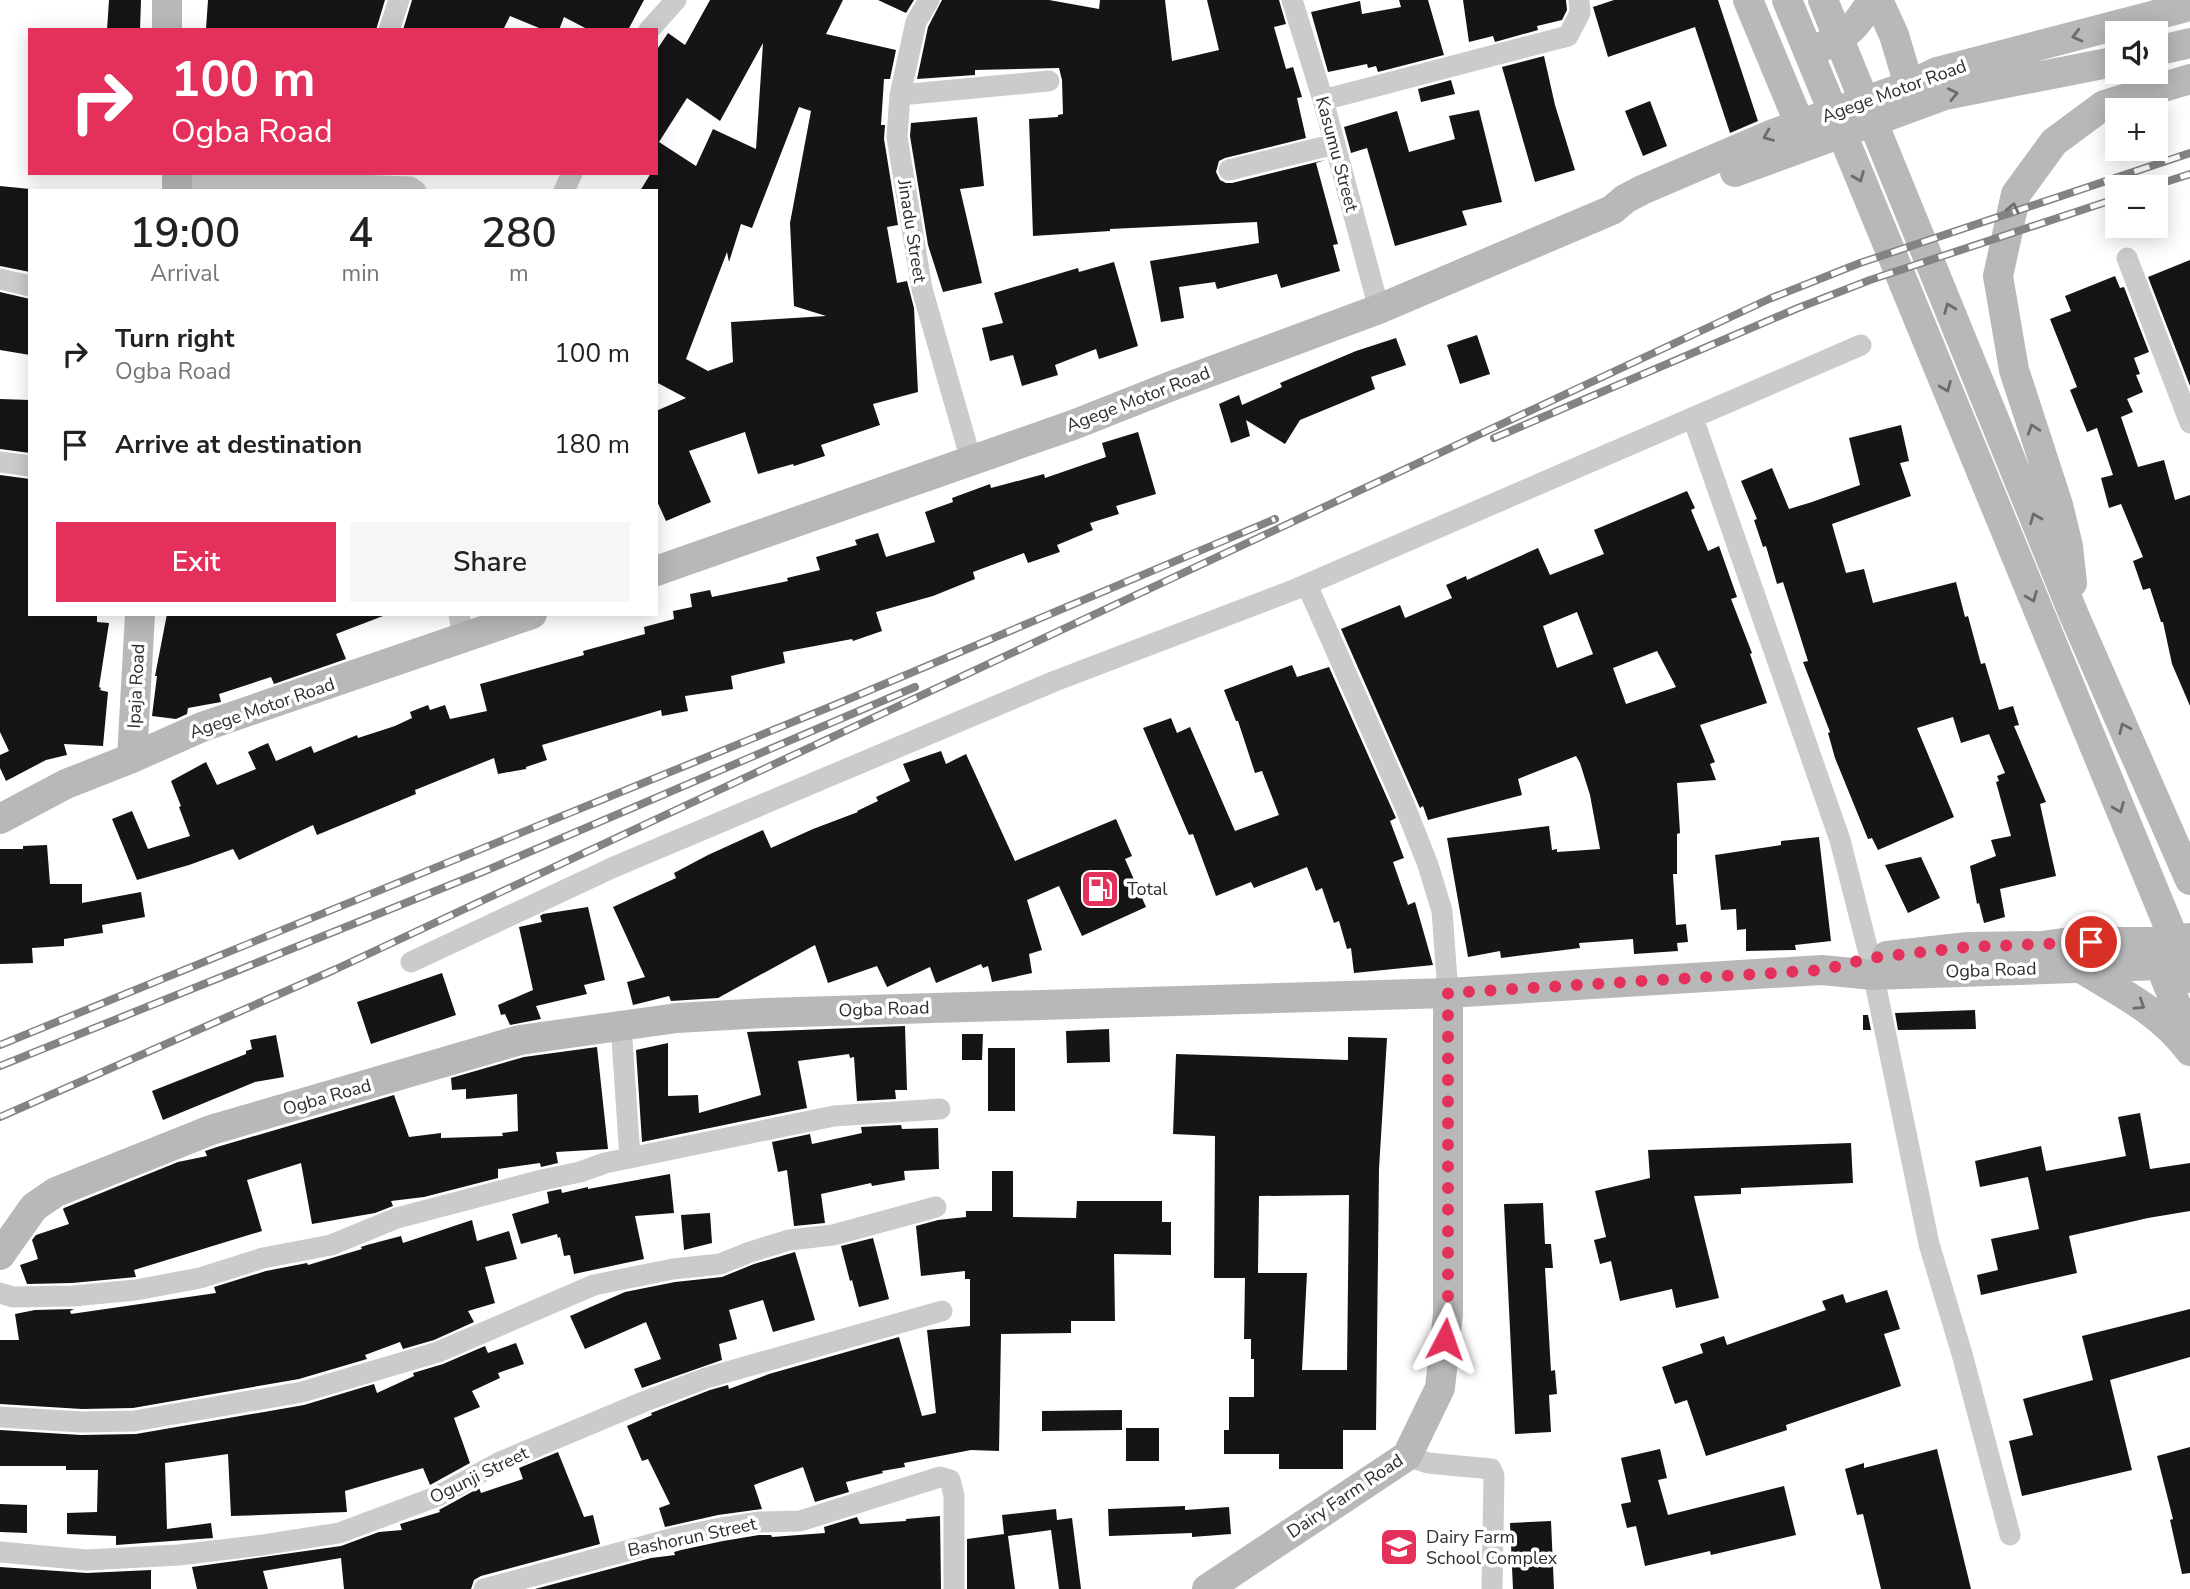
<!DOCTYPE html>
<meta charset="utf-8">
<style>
:root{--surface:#fff;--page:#f6f6f6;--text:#222;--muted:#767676;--accent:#e4315c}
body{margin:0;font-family:"Nunito Sans",sans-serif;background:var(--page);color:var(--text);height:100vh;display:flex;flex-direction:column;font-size:26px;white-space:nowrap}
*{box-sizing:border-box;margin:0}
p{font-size:23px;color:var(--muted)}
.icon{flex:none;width:38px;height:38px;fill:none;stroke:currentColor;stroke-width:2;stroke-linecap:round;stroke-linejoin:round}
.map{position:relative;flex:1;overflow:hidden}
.side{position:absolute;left:28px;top:189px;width:630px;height:427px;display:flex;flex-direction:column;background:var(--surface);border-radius:0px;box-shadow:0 4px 18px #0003}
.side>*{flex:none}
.top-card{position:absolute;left:28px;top:28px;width:630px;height:147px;border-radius:0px;box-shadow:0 4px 18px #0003;background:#e4315c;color:#fff;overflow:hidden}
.buttons{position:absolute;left:2105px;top:21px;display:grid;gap:14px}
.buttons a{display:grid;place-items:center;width:63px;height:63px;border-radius:0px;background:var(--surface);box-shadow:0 4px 18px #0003;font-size:35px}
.pin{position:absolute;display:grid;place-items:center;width:60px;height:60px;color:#fff;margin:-30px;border:4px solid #fff;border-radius:50%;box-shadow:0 2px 7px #0007}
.me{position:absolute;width:77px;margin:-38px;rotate:4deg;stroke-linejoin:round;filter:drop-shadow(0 0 5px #0008)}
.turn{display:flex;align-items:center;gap:24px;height:147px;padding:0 28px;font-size:32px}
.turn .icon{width:91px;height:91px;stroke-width:2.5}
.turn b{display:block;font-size:49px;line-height:60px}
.eta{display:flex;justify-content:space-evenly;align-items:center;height:119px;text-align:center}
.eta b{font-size:42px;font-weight:600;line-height:49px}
.cta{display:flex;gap:14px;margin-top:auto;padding:14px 28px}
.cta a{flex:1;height:80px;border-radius:0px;background:var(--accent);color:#fff;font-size:28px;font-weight:600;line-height:80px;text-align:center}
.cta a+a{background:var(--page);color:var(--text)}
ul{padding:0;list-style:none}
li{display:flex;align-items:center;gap:21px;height:91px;padding:0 28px}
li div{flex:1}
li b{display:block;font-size:26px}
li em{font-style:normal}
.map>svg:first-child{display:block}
.building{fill:#151515;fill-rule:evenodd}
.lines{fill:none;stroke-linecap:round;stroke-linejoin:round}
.minor{stroke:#cbcbcb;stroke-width:21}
.secondary{stroke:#b8b8b8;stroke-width:30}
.rail-casing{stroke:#838383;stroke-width:8}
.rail{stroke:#fff;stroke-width:5;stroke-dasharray:16;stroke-linecap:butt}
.oneway{stroke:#6c6c6c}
.route{stroke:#e4315c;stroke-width:12;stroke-dasharray:0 21.6}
.labels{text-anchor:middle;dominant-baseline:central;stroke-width:7;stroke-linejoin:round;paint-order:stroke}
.street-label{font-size:18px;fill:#2e2e2e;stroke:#fff}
.poi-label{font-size:18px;fill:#2e2e2e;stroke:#fff;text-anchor:start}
</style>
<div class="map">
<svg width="2190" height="1589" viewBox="0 0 2190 1589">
<rect width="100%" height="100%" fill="#fff"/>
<path class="building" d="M109,0H141L140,30H107Z
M208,0H385L376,30L206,29Z
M412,0H644L628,30H589L564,17L559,30H544L510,16L503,30H403Z
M710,0H843L826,34L896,50L890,79H884L881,125H885L884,139L898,225L887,227L897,283L907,281L914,308L918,392L873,404L880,425L821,445L825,456L794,466L793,464L758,474L745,432L689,451L711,502L666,521L656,499V411L686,398L656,382V191H640L651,173H656V51L668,33L685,45ZM763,43L756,149L713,129L696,166L659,142L687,98L720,121ZM799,107L811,111L790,223L794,306L826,316L731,322L733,362L708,371L686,359L727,252L729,262L741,224L752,228Z
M878,0H914L906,13Z
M942,0H1049L1099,9L1100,0H1165L1172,61L1219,50L1207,0H1279L1286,24L1274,27L1286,69L1293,67L1302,97L1297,98L1306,138L1225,158L1219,161L1216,172L1220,180L1226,183H1232L1325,160L1316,163L1338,244L1333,245L1340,271L1281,288L1277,274L1217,289L1215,282L1179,287L1184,318L1161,322L1150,261L1259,243L1257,222L1110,229V231L1033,236L1029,119L1058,117V115L1063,114L1062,80L1059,68L975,70V75L917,79L928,27Z
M1399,0H1428L1444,55L1378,72L1376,66L1368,68L1367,64L1328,72L1311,12L1360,1L1362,14L1401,7Z
M1463,0H1566L1567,10L1562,20L1537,26L1538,30L1495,42L1493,36L1469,42Z
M1614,0H1718L1758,121L1730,133L1695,27L1608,57L1593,7Z
M1544,56L1555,105L1575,170L1535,182L1502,67Z
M1451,80L1455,94L1421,102L1418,89Z
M1650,101L1667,146L1643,156L1625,111Z
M1479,110L1502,202L1462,211L1467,225L1395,246L1367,148L1351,153L1344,127L1397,111L1409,152L1455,139L1449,116Z
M977,117L984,186L960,189L982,283L943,292L928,245L910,136L911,123Z
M0,186L30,189V272L0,266Z
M2190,260V386L2148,277Z
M1114,262L1138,346L1099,359L1096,349L1055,365L1058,375L1022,386L1013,355L990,361L982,328L1003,323L994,293L1078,268L1079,272Z
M2115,276L2120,288L2124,287L2149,352L2134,358L2140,374L2136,375L2143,392L2127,399L2133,412L2121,417L2138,467L2164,460L2175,500L2190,495V706L2172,664L2163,622H2161L2150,588L2143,590L2133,561L2143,557L2121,504L2109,508L2101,478L2113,475L2097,428L2087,432L2070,390L2077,387L2050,319L2071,311L2065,296Z
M0,292L30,299V355L0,350Z
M1477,335L1490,374L1460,384L1447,345Z
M1396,338L1406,365L1371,377L1375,389L1300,420L1285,444L1246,420L1250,436L1231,443L1219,404L1239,395L1242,405L1282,387L1280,383L1356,351Z
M0,399L30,400V453L0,449Z
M1901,425L1909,461L1900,463L1911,496L1832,524L1846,573L1864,569L1873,603L1956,582L1965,617L1968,616L1981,664L1985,663L1999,710L2013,706L2019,725L2014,726L2046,802L2040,804L2056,876L2000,889L2005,917L1984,923L1979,903L1977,904L1970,866L1996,856L1991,840L2011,836L1996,782L1999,781L1997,776L2005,773L1989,734L1961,743L1953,717L1917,728L1954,817L1878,850L1872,838L1868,839L1835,758L1828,733L1830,732L1803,662L1808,661L1783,582L1777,584L1766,546L1763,547L1754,520L1757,519L1741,481L1772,468L1789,509L1812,502L1860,485L1849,438Z
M1138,432L1156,494L1116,506L1119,514L1090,523L1093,530L1057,545L1060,552L1028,563L1024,553L973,572L975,579L933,596L876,612L882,631L853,641L852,639L783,652L785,663L731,676L733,689L685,696L688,711L662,716L661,710L542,745L547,760L526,767V769L498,774L494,758L415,790L416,794L317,835L313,825L239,860L233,849L189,865L137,880L112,819L132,811L148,849L190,836L179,807L181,806L171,781L206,762L217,785L256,769L248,752L268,743L276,761L311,746L314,753L357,735L358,738L395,726L412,718L410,712L428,705L430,710L445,705L450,719L487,711L480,684L584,655L583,651L645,634L644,627L674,619L673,611L692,607L690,594L710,590L712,597L788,581L787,578L820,570L816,557L857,545L855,540L878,533L886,557L935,542L925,512L953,502L952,498L990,484L991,488L1044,474L1045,478L1106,457L1102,443Z
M0,475L30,479V614H97V622L109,623L99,687L101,688L100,690L108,692L103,746L64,744L67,755L46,760L6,781L0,768V755L9,751L0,732Z
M1687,491L1695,508L1691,510L1708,551L1719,546L1737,597L1731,599L1752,653L1750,654L1767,703L1700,725L1715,762L1710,764L1716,780L1677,783L1680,833L1677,834V874H1673L1676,925L1686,924L1688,942L1677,943L1678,951L1634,954L1633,939L1579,943L1580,948L1501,958L1500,951L1468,957L1447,838L1549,826L1552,850L1557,849V852L1600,849L1590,795L1580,763L1576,756L1518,779L1522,795L1428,820L1423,806L1420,808L1341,629L1400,605L1405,618L1452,598L1446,585L1466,576L1467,580L1538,548L1550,575L1604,554L1594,530ZM1577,612L1593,654L1557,668L1543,626ZM1657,651L1676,687L1626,704L1613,668Z
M167,614H383V616L336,634L346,659L274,684L271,677L219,694L221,702L188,708L187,714L176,719L152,716L157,676H155Z
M1292,665L1297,677L1329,667L1396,818L1390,821L1404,858L1393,862L1408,905L1415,902L1433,965L1354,973L1351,948L1347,949L1339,921L1334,923L1322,888L1316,891L1307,867L1254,888L1251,882L1216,896L1193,834L1189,835L1143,728L1171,718L1177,733L1190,727L1235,831L1279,815L1262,771L1255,773L1238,721H1236L1224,690Z
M941,751L946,764L966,754L1015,861L1116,819L1132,856L1125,859L1146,907L1082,936L1059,886L1027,900L1042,950L1029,954L1032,973L992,982L988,966L983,968L981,964L936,983L930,967L887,987L877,966L828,983L815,945L718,998L671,1001L669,996L633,1005L627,982L645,977L613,907L676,878L674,873L708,855L763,830L771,848L813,829L858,812L857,811L878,801L876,797L910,781L903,764Z
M1819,837L1831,941L1795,945L1796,950L1746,951V929L1737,930L1736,909L1721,910L1715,855L1781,845V841Z
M47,845L50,884H82V903L141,892L145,917L102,925L103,933L64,939V946L32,948L33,963L0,964V849H23V846Z
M1921,857L1940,898L1908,913L1885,865Z
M588,907L605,980L584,985L587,994L536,1006L541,1019L510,1025L505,1014L501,1015L498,1005L533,990L519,927L542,922L540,916L543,914Z
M442,973L456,1015L371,1044L357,1002Z
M1975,1010L1976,1029L1898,1030L1895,1013Z
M1863,1015H1868L1871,1030H1863Z
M905,1026L907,1090H895L896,1099L857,1101L854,1057L850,1058L849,1054L798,1061L807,1108L642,1142L636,1050L668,1043V1096L698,1095L699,1113L761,1095L747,1032Z
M1109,1029L1110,1062L1067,1063L1066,1031Z
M962,1034H983L982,1060H962Z
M276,1035L284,1077L255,1082L163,1120L152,1091L246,1054V1051L252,1049L250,1040Z
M1348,1037L1387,1038L1379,1169L1376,1430H1343V1469H1279V1454H1224V1430H1229V1397H1254V1359H1251V1339H1244L1245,1278H1214L1215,1136L1173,1134L1176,1054L1348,1060ZM1349,1195L1347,1370H1302L1307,1273H1258L1259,1196Z
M597,1047L608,1149L556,1152L558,1163L541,1167L540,1163L498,1169V1178L424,1197L391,1201L393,1206L375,1213L312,1224L301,1163L247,1180L262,1231L134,1270L136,1277L72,1283L27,1284L20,1265L38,1259L32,1240L36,1235L69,1224L63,1209L64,1208L178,1162L207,1156L205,1151L217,1147L394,1095L409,1137L441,1133V1138L503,1136L502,1133L518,1131L517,1094L466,1099V1089L452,1090L451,1078L524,1057Z
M988,1048H1015V1111H988Z
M2140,1113L2150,1169L2190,1163V1211L2148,1218L2069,1236L2077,1273L1981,1295L1977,1275L1998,1270L1991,1239L2039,1229L2028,1177L1980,1187L1975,1161L2041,1146L2046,1171L2126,1156L2118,1117Z
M901,1125L902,1129L938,1128L939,1169L904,1171L905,1180L872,1186L871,1183L821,1194L825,1223L794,1226L787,1170L778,1172L772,1142L810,1134L812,1144L862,1133L861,1127Z
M1851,1143L1853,1183L1741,1188V1194L1694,1196L1719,1298L1676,1308L1672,1289L1620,1301L1611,1261L1600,1264L1594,1240L1606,1237L1595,1191L1650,1178L1648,1150Z
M992,1171H1013V1217L1076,1218L1077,1201H1162V1222H1171V1255L1114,1254L1115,1321H1071V1333L1001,1334L999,1451L971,1450L904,1463L905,1467L882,1471L883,1473L846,1482L849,1492L815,1502L803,1467L754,1485L762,1509L718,1515L665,1527L659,1508L670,1504L648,1459L642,1461L627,1426L652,1415L651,1413L710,1390L728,1385L729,1389L769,1374L899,1337L922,1416L936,1413L927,1330L970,1326V1279H965V1271L921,1276L916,1226L938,1220L966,1217V1211H992Z
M670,1174L674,1213L635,1216L644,1259L574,1274L570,1255L564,1256L560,1237L558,1238L557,1234L521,1244L512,1214L549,1203L547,1192L561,1189L562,1193L588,1187V1189Z
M1543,1203L1545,1244H1551L1553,1268H1545L1551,1371L1555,1370L1557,1394L1549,1395L1551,1432L1515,1434L1504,1204Z
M710,1213L712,1243L684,1250L681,1215Z
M472,1220L477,1241L509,1231L517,1259L485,1267L495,1303L468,1311L474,1322L434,1340L403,1349L400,1342L365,1355L367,1359L299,1379L133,1408L82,1409L0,1404V1340H19L15,1314L35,1310L74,1309L70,1311L71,1314L216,1293L214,1287L266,1271L307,1263L308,1265L362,1249L361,1247L367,1245L401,1236L403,1243Z
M873,1238L889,1299L859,1307L852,1280L850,1281L841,1246Z
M795,1252L815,1320L773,1332L763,1300L729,1310L737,1339L719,1344L722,1360L642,1388L634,1369L661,1359L646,1322L585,1349L570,1316L625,1292L675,1282L722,1277L754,1264Z
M1887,1290L1900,1329L1884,1334L1901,1386L1786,1425L1787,1430L1706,1456L1687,1400L1675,1404L1662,1367L1703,1353L1700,1344L1724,1336L1727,1345L1826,1310L1822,1301L1843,1294L1846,1303Z
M2190,1309V1357L2110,1380L2132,1470L2022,1496L2009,1441L2033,1435L2023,1399L2093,1380L2082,1336Z
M516,1343L524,1364L498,1373L500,1378L472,1391L480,1407L454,1418L470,1463L430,1485L423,1468L345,1491L347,1512L231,1516L228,1454L165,1463L167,1529L211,1523L213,1538L116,1545V1536L67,1534V1513L97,1512L98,1470H66V1466H0V1430L81,1435L136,1434L304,1405L374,1384L377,1393L414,1376L413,1373L443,1364L485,1346L488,1353Z
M1122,1410V1430L1042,1431V1411Z
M1126,1428H1159V1461H1126Z
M2190,1447V1573L2182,1574L2170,1520L2173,1519L2157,1456Z
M1660,1449L1667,1478L1658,1480L1668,1515L1784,1486L1796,1535L1711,1555L1710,1551L1645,1566L1636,1526L1627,1528L1621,1504L1631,1502L1621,1458Z
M1937,1449L1971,1589H1881L1863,1514L1857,1515L1845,1469L1864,1463V1468Z
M558,1452L584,1517L593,1515L600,1544L481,1576L474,1580L471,1589H344L341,1558L263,1571L268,1589H197L192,1567L341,1546L379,1532L402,1530L400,1524L440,1512L439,1510L479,1488L481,1493L523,1479L519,1468Z
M0,1504L27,1505V1533L0,1532Z
M1185,1506V1510L1229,1507L1231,1534L1192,1537V1533L1109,1536L1108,1509Z
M1056,1509L1057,1520L1072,1518L1081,1589H1059L1051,1530L1008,1536L1015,1589H967V1539L1004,1534L1002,1515Z
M940,1516L941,1589H535L651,1558L675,1555L674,1552L681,1550L723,1541L759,1535H771L772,1537L825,1533L824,1527L857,1517L860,1524L906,1521V1519Z
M1551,1521L1554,1589H1513L1510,1523Z
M0,1567L87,1573L151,1570V1589H0Z"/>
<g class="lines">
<path class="minor" d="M929,0L916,22L900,95L897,137L922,289L971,460
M1292,0L1323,100L1379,309
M389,30L399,0
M649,30L676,0
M900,95L1049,81
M1323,100L1568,36L1580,13L1579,0
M1229,170L1335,144
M178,183H298L410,187L416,191
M564,191L572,173
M2127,258L2190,423
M0,279L30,286
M1693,418L1840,840L1870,958L1929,1244L1962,1354L2010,1535
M0,462L30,466
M1307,585L1404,804L1428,865L1442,911L1448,993
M459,614L463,639
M411,962L614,867L1055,681L1296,589L1861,345
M621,1025L630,1158
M0,1293L13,1297L73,1296L136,1290L200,1278L263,1258L331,1245L397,1218L542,1180L580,1172L605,1163L834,1116L940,1109
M0,1417L82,1422L134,1421L302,1392L438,1352L594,1285L673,1269L720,1264L750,1252L789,1240L833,1235L936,1207
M1407,1456L1428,1463L1491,1469L1494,1476L1492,1589
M0,1552L86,1560L179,1555L262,1545L339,1533L438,1496L500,1462L643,1402L706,1378L942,1311
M484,1589L678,1537L721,1528L758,1522L800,1521L940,1477L950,1480L954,1496V1589"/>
<path class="secondary" d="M167,0V30
M1748,0L1800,125
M1787,0L2190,978
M1823,0L2074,615L2190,880
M1878,0L1894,35L1914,102
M1821,47C1848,36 1858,24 1872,0
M2156,51L2190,43
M1735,172L1945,95L2118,61
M177,173V191
M656,571L1073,425L1174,385L1379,309L1612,210L1625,199L1642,190L1773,134L1910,85L1937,72L2190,6
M2072,583L2068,546L2058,505L2014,370L1998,276L2016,194L2054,142L2104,105L2190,79
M132,758L140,614
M0,819L66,784L132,758L202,727L532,614
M2157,946L2160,965L2190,1039
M1887,956L1968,947L2042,946L2070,942H2156L2190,938
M2082,969C2122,993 2162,1013 2190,1051
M0,1255L34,1207L56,1192L211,1130L520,1040L677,1018L765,1013L1448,993L1822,970L1873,975L2190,964
M1207,1589L1407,1456L1440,1388L1448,1314V993"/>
<defs>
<path id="rail" d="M2150,187L2190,174
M1494,438L1798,308L1870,280L2118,198
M0,1045L837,704L1275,519
M0,1066L485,871L915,687
M0,1117L334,970L1769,299L1860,263L2190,153"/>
</defs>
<use href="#rail" class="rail-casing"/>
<use href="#rail" class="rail"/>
</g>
<defs><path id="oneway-chevron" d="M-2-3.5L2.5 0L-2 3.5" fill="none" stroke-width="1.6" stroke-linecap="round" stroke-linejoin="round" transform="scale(1.75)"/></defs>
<g class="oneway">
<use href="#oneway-chevron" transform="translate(2077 36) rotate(165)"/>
<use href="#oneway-chevron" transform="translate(1953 94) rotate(-12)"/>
<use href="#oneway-chevron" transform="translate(1768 136) rotate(158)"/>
<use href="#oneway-chevron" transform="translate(1859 177) rotate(68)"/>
<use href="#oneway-chevron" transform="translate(2013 208) rotate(-77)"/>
<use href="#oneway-chevron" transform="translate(1949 308) rotate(-112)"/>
<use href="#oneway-chevron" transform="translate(1946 387) rotate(68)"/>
<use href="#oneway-chevron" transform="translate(2033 429) rotate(-108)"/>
<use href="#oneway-chevron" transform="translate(2035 518) rotate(-112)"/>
<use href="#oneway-chevron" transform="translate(2032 597) rotate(68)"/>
<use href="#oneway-chevron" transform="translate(2124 728) rotate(-114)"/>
<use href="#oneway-chevron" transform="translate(2119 808) rotate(68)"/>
<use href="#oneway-chevron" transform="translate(2140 1005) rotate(33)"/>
</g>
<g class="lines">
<path class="route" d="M1445,1339L1448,1314V993L1822,970L1870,958L1968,947L2091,942"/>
</g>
<defs>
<symbol id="fuel-square" viewBox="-11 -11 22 22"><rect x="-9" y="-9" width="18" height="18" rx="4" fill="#e4315c" stroke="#fff"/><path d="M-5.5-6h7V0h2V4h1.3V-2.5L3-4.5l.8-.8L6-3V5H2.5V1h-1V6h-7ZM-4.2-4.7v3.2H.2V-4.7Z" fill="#fff"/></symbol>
<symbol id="school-square" viewBox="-11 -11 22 22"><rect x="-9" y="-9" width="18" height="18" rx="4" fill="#e4315c" stroke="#fff"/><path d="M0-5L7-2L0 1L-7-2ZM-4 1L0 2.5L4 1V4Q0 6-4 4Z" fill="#fff"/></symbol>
</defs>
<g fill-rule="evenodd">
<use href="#fuel-square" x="1078" y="867" width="44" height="44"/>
<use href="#school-square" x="1377" y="1525" width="44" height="44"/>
</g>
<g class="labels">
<g class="street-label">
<text transform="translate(1894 91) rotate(-20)">Agege Motor Road</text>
<text transform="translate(1337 154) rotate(75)">Kasumu Street</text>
<text transform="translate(912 231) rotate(81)">Jinadu Street</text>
<text transform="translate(1138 399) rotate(-21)">Agege Motor Road</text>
<text transform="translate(136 686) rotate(-87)">Ipaja Road</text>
<text transform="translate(262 708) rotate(-19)">Agege Motor Road</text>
<text transform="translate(1991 970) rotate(-2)">Ogba Road</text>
<text transform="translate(884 1009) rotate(-2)">Ogba Road</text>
<text transform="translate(327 1097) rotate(-16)">Ogba Road</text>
<text transform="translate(479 1475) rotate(-26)">Ogunji Street</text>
<text transform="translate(1345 1496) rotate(-34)">Dairy Farm Road</text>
<text transform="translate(692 1537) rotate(-12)">Bashorun Street</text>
</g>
<g class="poi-label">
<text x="1127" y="889">Total</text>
<text x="1426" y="1537">Dairy Farm<tspan x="1426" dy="21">School Complex</tspan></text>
</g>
</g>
</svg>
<div class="buttons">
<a><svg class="icon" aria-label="sound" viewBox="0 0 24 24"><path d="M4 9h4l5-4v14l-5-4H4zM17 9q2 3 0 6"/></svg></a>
<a>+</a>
<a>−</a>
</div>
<div class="pin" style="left:2091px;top:942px;background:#d93025"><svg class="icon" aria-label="arrive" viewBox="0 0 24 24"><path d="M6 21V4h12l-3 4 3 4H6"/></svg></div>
<svg class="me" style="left:1445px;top:1339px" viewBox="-20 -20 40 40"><path d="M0-17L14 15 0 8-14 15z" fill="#e4315c" stroke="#fff" stroke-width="4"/></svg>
<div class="top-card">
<div class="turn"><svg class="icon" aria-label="right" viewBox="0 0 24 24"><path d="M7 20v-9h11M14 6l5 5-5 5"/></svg><div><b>100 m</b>Ogba Road</div></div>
</div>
<section class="side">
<div class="eta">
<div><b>19:00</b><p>Arrival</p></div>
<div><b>4</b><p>min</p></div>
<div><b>280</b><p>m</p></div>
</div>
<ul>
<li><svg class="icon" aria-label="right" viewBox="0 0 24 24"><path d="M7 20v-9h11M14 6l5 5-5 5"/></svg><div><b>Turn right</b><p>Ogba Road</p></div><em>100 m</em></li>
<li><svg class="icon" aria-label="arrive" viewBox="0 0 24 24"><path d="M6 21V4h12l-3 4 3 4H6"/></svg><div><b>Arrive at destination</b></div><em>180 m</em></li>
</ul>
<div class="cta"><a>Exit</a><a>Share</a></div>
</section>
</div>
